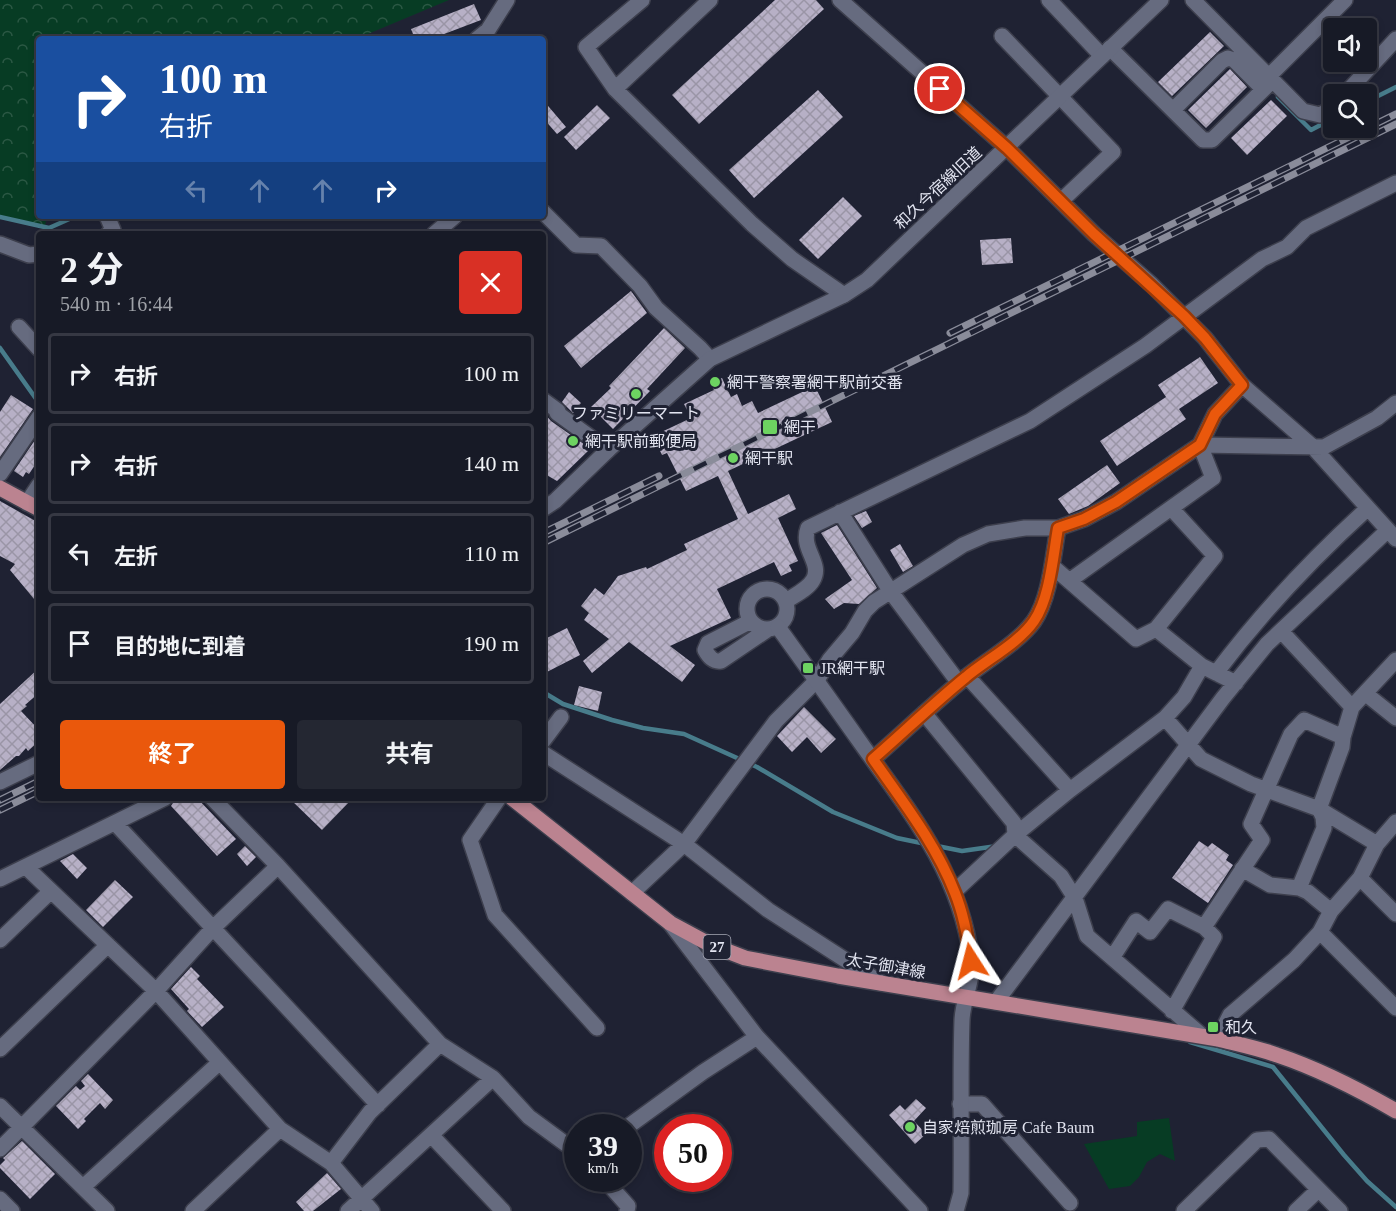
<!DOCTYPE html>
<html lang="ja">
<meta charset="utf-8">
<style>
:root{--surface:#171a26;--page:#242732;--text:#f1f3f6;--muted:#9ea1a7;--line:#363843;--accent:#ea580c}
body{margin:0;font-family:"Times New Roman","Noto Sans JP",serif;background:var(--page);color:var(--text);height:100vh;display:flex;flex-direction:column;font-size:22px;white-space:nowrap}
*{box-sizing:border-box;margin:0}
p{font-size:20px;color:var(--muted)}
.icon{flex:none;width:33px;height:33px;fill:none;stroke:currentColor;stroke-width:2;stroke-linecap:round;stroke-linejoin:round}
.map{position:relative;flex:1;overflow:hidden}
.panel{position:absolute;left:36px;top:231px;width:510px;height:570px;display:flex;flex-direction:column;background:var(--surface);border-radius:6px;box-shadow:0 3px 9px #0003,0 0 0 2px var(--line)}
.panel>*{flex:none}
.top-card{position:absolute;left:36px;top:36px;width:510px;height:183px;border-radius:6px;box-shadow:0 3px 9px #0003,0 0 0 2px var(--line);background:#1a4fa0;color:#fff;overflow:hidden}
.tools{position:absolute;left:1323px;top:18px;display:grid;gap:12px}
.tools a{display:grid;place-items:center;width:54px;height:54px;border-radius:6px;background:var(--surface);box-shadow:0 3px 9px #0003,0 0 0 2px var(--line);font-size:30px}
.speed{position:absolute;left:564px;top:1114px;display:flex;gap:12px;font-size:30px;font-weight:700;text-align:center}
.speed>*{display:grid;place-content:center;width:78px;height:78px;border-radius:50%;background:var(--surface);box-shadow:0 3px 9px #0003,0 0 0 2px var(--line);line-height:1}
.speed small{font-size:15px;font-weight:400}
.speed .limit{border:9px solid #d22;background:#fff;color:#111}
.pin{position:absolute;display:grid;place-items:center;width:51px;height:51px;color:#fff;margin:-26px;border:3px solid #fff;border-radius:50%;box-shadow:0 2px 6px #0007}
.me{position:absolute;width:66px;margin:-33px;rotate:351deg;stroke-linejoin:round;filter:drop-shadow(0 0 4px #0008)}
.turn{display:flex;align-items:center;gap:21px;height:126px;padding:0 24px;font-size:27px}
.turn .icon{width:78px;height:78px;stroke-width:2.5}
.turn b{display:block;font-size:42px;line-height:51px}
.lanes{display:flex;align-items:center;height:57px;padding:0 24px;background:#0003;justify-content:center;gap:30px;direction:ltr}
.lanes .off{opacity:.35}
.round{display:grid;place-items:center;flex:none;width:63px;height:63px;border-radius:6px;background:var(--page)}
.headline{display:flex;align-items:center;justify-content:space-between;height:102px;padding:0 24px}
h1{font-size:36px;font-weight:700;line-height:45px}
.cta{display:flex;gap:12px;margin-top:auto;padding:12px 24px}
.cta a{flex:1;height:69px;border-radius:6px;background:var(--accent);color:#fff;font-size:24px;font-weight:700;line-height:69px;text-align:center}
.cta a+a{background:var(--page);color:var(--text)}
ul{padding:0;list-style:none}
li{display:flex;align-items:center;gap:18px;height:81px;margin:0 12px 9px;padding:0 12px;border:3px solid var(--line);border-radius:6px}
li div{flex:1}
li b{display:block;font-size:22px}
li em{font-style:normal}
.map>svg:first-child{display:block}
.green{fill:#073c24}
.forest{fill:url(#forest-crowns)}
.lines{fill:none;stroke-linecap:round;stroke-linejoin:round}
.stream{stroke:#487c8b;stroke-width:4.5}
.building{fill:url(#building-cross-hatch)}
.street-casing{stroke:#3d3f4d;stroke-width:18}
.secondary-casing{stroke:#3d3f4d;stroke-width:18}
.primary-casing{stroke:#3d3f4d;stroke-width:18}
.street{stroke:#666b7f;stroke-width:15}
.secondary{stroke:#666b7f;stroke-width:15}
.primary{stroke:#bb8390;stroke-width:15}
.rail-casing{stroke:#8a8c9a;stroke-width:7}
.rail{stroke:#1f2233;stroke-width:4.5;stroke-dasharray:14;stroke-linecap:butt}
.route-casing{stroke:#983908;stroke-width:15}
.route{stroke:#ea580c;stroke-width:10}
.poi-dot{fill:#6dd361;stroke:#1f2233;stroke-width:2}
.labels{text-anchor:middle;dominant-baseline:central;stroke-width:6;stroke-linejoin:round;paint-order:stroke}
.shield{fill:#1f2233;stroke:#a8aab7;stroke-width:1.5}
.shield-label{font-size:15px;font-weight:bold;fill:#e2e4f0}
.street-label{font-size:16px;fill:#e2e4f0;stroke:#1f2233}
.poi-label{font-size:16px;fill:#e2e4f0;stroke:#1f2233;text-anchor:start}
</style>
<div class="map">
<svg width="1396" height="1211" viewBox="0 0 1396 1211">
<defs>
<pattern id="forest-crowns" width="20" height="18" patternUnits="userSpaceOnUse" patternTransform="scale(1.5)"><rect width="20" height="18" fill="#073c24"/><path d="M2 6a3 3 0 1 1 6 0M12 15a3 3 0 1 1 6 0" fill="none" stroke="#2b5844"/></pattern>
<pattern id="building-cross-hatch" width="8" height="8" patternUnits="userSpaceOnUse" patternTransform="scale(1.5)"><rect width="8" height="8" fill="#b7b0c6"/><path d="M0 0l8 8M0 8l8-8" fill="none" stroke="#9a95a6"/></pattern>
</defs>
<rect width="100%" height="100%" fill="#1f2233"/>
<path class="green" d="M1169,1118L1175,1161L1160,1154L1147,1162L1139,1177L1130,1186L1109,1189L1084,1144L1137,1136V1122Z"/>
<path class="forest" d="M0,0H449L356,39H39V216H47L45,226L0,219Z"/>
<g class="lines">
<path class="stream" d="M1278,97L1311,130L1334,118
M1366,102L1396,87
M0,217L49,228L76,216
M0,348L39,403
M543,692L563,704L612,720L643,728L684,734L757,767L833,812L897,838L926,844
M937,846L962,851L997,846
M1187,1037L1190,1042L1273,1067L1344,1155L1367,1181L1396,1207"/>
</g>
<path class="building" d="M775,0H816L824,9L699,124L672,95Z
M474,4L481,20L431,39H415L411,29Z
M1210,32L1224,46L1172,96L1158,82Z
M1230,69L1247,87L1206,128L1188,110Z
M818,90L843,117L754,198L729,170Z
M543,100L566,127L557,134L543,118Z
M1271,100L1287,116L1247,155L1231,138Z
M597,105L610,118L576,150L564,137Z
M843,197L862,216L818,259L799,240Z
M1011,238L1013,263L982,265L980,240Z
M631,291L647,313L581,368L564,346Z
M664,328L685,348L647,389L650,391L613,429L591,407L611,388L609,386Z
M1200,357L1218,383L1179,409L1186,419L1117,466L1100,441L1166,397L1158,385Z
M722,378L731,397L737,394L742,406L752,401L758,413L815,386L832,422L728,471L748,514L789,494L796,509L778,518L798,561L789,565L792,571L781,576L774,562L717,589L731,618L670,646L695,665L682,682L629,642L592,673L583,661L609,639L584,620L589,613L581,606L595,588L604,595L618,576L646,567L647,569L687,550L684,544L738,519L718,476L686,491L667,453L662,455L653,436L691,418L684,404L714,390L710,384Z
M569,392L581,403L573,413L562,402Z
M11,395L33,409L0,457V412Z
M543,412L551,421L588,447L589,450L557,481L543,473Z
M39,434V459L29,474L26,472L23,477L14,471Z
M1107,465L1120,483L1088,506L1069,514L1058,499Z
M0,501L39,523V605L10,570L15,564L0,556Z
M866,511L872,522L862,528L854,516Z
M837,525L877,588L859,604L844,603L834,609L825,599L852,580L821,533Z
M900,544L913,566L903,572L890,550Z
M567,628L580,655L543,674V640Z
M39,668V693L25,705L27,706L21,711L39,730V741L28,751L26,748L19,756H16L0,770V704Z
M579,686L602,692L598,711L574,705Z
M804,707L836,739L821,753L807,737L792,752L777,736Z
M197,798L236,839L217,856L171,806L176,798Z
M289,798H353L322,830Z
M1199,841L1208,847L1212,843L1229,855L1226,860L1233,865L1208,903L1172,878Z
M245,846L256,857L247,866L237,854Z
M73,854L87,868L77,879L60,861Z
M115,880L133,897L103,927L86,910Z
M191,967L200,976L197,979L224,1007L202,1027L187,1011L189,1009L171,989Z
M88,1074L113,1100L105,1109L100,1103L84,1119L86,1121L78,1129L56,1106L76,1086L80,1090L85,1086L81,1081Z
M916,1099L926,1108L914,1121L926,1134L915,1144L889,1115L900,1105L905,1110Z
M22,1141L55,1174L30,1199L0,1168V1165L5,1160L3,1158Z
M327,1173L341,1189L313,1211H304L296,1202Z"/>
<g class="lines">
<defs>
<path id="street" d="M642,0L586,47L615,89L752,224L792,259L844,295
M840,0L1007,148L1094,234L1152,285L1205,338L1242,385L1312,446L1396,539
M1049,0L1102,56
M1193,0L1303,111L1320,115L1334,107
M1002,36L1113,152L1061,201
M477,39L488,30L507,0
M1110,48L1203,140H1212L1273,80
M1269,76L1345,0
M615,89L710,0
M1345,94L1396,39
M1173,110L1222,61L1228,58L1234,60L1263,89
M543,212L576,245L601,246L640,286L656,308L700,348L710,359
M107,216L113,230L108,234
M434,234L455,216
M0,244L29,255L39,254
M19,327L39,349
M543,400L558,411L557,413L608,450
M0,474L39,417
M27,503L39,485
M840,512L891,592L959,683
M1052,566L1136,639L1156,629L1202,666L1236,683
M1069,581L1213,478L1200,445L1324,447L1377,418L1396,403
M747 609a20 20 0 1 1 40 0a20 20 0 1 1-40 0Z
M786,601C795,595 808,589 813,580C823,563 800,549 808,528L1030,421L1145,346L1262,259L1287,247L1306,228L1396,183
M751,621L708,643L705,650C709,657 713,662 721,661L767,630
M1156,629L1215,556L1171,508
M1281,631L1352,707
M1216,673C1261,613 1313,558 1368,508
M967,676L1070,790
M1366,694L1396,718
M924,713L1014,823L1015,835L1061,876L1075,898L1087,936L1200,1034
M1165,718L1201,759L1251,784L1319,809L1377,844
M543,741L561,717
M543,753L684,844L768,910L881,983
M873,759C904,732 934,703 966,677C986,661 1020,641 1034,621C1050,598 1053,556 1058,528
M212,798L278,866L440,1044L493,1078
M499,798L470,840L495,915L597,1028
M115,823L378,1105
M26,867L156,991L280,1129L331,1163L372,1211
M1242,869L1270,885L1299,888L1308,892L1331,911
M1360,878L1396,914
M0,879L165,798
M1299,888L1324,828L1323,817L1319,809L1342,747L1343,737L1352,707L1396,660
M955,891L1015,835L1070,790L1165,718L1184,697L1202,666
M632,893L684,844L776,721L817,680L830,659L852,633L865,611L874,602L963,545L988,534L1025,528H1058L1084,519L1116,502L1200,445L1215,414L1242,385
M670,923L757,1037L920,1211
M1320,932L1396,1008
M0,940L51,891
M1112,958L1136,921L1150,932L1168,909L1204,927
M996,1002L1223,698L1267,644L1388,530
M1172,1011L1214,937L1204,927L1262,840L1251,824L1291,734L1304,720L1343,737
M1218,1039L1230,1015L1294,960L1320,932L1331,911L1360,878L1377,844L1396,822
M0,1049L108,945
M960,1104H982L1070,1203
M0,1106L107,1211
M626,1128L703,1072L757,1037
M431,1135L503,1211
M0,1149L156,991L213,928L278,866
M331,1163L370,1112L440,1044
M604,1179L628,1206L627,1211
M83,1187L220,1062
M0,1199L12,1211
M193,1211L280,1129
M348,1211L493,1078L529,1117L578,1153
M1184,1211L1257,1140L1269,1139L1340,1211
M1296,1211L1318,1190"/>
<path id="secondary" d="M543,509L555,501L608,450L710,359L844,295L867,280L1161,0
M778,627C807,667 836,708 865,749C912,814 961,876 971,958C974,981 963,998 962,1020C960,1078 962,1135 961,1193L956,1211
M0,782L39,763"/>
<path id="primary" d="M0,488L39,509
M512,798L670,923L709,944L745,958L838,976L1218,1039C1238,1044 1258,1048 1277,1055C1319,1069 1358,1089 1396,1111"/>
</defs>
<use href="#street" class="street-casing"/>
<use href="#secondary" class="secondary-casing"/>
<use href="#primary" class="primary-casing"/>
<use href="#street" class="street"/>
<use href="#secondary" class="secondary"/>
<use href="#primary" class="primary"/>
<defs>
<path id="rail" d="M950,333L1396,114
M543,533L659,476
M543,543L1396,124
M0,800L39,781
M0,810L39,791"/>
</defs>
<use href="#rail" class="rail-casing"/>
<use href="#rail" class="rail"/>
</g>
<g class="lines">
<defs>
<path id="route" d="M940,89L1007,148L1094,234L1184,316L1205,338L1242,385L1215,414L1200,445L1116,502L1084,519L1058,528C1053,556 1050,598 1034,621C1019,643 986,660 966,677C934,703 904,732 873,759C903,802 936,844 955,893C964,915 968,938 971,961"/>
</defs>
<use href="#route" class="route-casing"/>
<use href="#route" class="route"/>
</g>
<g class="poi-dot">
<circle cx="715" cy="382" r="6"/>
<circle cx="636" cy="394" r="6"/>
<rect x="762" y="419" width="16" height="16" rx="3"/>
<circle cx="573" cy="441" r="6"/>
<circle cx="733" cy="458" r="6"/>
<rect x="802" y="662" width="12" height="12" rx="3"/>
<rect x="1207" y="1021" width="12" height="12" rx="3"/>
<circle cx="910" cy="1127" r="6"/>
</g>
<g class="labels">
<rect class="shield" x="703.5" y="935" width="27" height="24" rx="4.5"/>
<g class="shield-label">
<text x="717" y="947">27</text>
</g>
<g class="street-label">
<text transform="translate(938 188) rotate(-43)">和久今宿線旧道</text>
<text transform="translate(886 966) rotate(10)">太子御津線</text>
</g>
<g class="poi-label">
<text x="727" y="382">網干警察署網干駅前交番</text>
<text x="636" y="413" text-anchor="middle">ファミリーマート</text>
<text x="784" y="427">網干</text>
<text x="585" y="441">網干駅前郵便局</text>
<text x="745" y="458">網干駅</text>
<text x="820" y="668">JR網干駅</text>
<text x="1225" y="1027">和久</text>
<text x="922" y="1127">自家焙煎珈房 Cafe Baum</text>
</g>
</g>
</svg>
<div class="tools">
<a><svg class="icon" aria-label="sound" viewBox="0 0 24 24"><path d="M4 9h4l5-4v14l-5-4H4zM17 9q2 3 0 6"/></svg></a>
<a><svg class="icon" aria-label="search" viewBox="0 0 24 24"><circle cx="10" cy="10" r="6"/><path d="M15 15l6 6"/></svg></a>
</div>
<div class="speed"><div>39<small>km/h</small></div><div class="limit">50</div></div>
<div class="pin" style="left:940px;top:89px;background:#d93025"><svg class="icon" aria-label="arrive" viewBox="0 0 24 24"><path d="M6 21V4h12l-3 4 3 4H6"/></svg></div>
<svg class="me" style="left:971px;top:961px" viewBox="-20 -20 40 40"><path d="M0-17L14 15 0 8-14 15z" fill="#ea580c" stroke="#fff" stroke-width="4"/></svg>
<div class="top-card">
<div class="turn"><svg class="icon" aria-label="right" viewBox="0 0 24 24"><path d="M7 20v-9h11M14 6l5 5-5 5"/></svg><div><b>100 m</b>右折</div></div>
<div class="lanes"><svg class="icon off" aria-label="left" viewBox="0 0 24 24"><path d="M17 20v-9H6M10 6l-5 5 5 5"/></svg><svg class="icon off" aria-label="ahead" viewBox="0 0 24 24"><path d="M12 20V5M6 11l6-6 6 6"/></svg><svg class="icon off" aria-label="ahead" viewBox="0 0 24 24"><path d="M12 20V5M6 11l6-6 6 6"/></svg><svg class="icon" aria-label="right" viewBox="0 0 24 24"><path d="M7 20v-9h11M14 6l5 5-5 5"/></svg></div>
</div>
<section class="panel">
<div class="headline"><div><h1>2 分</h1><p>540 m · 16:44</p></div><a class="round" style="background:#d93025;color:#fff"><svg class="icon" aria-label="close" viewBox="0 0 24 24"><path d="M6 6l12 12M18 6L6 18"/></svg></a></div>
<ul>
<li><svg class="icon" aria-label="right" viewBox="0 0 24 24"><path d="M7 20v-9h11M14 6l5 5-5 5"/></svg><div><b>右折</b></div><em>100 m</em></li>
<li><svg class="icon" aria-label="right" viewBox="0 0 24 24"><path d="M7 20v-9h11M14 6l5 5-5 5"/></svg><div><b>右折</b></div><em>140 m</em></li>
<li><svg class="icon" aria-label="left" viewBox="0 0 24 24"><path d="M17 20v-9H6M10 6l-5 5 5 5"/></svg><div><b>左折</b></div><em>110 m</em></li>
<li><svg class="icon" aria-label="arrive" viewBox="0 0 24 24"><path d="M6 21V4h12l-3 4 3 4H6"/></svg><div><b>目的地に到着</b></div><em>190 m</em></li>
</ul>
<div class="cta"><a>終了</a><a>共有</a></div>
</section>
</div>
